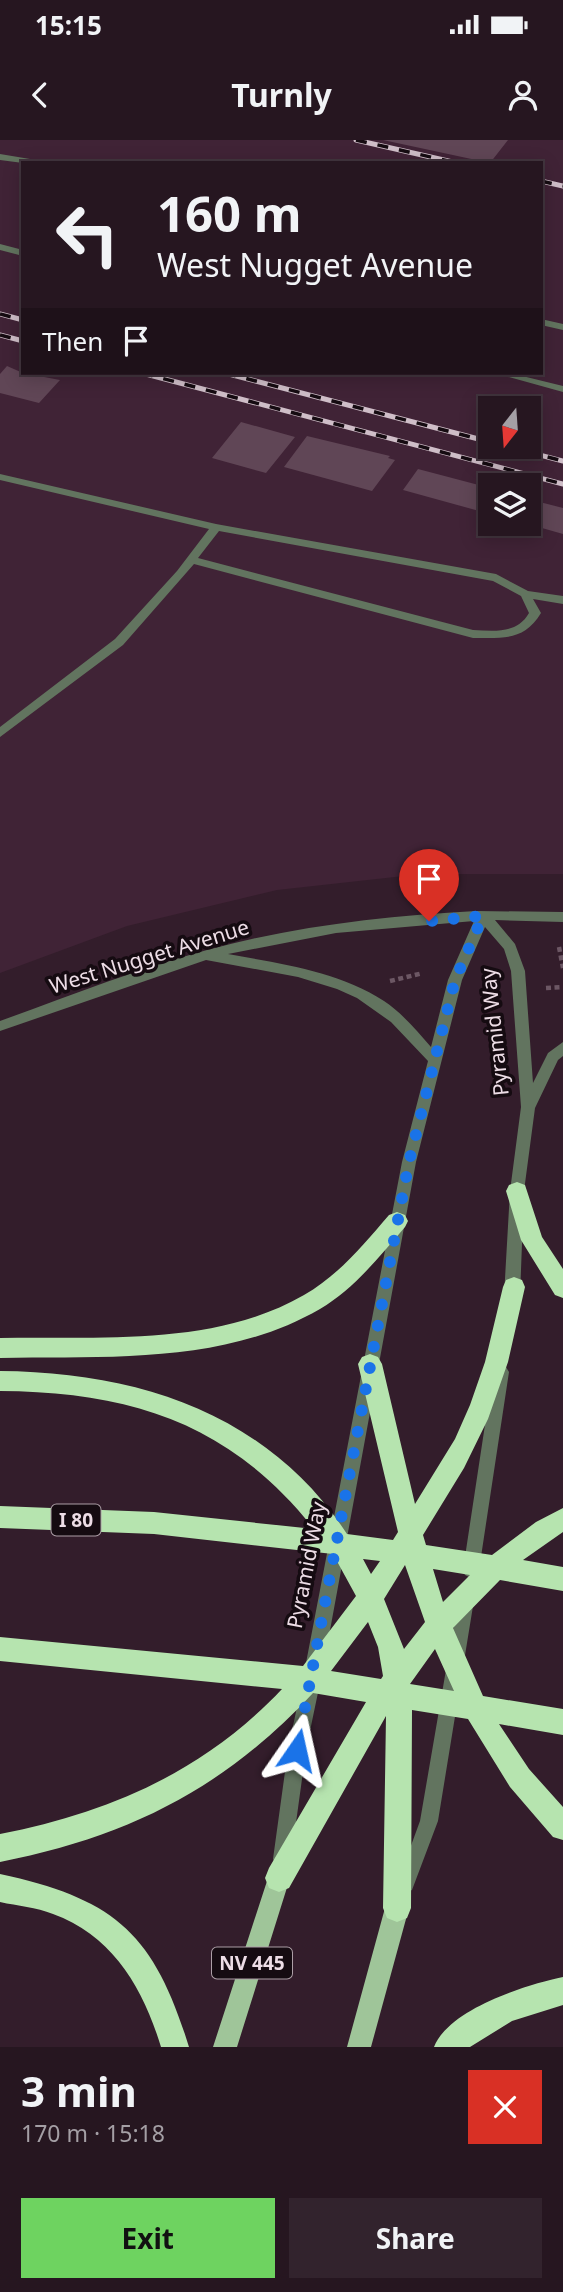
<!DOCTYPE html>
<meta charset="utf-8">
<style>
:root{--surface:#261620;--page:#32232d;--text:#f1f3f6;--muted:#a49fa5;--line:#42353e;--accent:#6ed360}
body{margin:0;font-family:"Noto Sans",sans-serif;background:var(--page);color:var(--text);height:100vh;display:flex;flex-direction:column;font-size:26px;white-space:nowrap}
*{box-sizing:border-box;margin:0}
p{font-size:23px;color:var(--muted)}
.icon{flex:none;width:38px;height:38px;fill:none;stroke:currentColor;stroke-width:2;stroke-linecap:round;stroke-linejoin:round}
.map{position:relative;height:1907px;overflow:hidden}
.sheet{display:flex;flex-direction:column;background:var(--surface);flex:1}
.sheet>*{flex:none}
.guide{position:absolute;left:21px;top:21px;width:522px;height:214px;border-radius:0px;box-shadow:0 4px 18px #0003,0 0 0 2px var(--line);background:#261620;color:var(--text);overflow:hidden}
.needle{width:46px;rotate:197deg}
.fabs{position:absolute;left:478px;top:256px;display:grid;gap:14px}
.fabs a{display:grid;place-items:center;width:63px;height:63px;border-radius:0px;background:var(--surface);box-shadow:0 4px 18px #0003,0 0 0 2px var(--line);font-size:35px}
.pin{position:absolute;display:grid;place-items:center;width:60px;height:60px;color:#fff;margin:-72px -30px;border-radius:50% 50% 50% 0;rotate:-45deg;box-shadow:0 0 7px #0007}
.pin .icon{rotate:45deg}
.me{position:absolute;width:77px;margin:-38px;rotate:11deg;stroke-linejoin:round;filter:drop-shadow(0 0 5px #0008)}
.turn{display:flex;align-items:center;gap:24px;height:147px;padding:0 21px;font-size:32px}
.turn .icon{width:91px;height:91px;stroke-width:2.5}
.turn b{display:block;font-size:49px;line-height:60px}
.then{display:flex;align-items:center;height:66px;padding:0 21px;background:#0003;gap:14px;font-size:26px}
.round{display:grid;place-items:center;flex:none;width:74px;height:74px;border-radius:0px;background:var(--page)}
.head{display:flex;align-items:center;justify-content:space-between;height:119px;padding:0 21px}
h1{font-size:42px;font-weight:700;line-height:52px}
.button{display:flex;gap:14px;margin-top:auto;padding:14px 21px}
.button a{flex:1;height:80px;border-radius:0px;background:var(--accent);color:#111;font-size:28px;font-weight:700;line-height:80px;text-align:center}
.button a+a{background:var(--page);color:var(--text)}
.status{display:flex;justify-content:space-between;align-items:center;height:49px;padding:0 35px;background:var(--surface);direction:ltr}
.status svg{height:19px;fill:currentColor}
header{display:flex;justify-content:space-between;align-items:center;height:91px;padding:0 21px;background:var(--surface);font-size:32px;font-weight:700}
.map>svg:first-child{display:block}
.built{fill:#402336;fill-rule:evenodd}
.building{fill:#604656}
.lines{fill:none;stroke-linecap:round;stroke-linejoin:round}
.path{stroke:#6c5764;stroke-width:4.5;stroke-dasharray:5 3.5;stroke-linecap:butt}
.service{fill:#62745f;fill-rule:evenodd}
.tertiary{fill:#62745f;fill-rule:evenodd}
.primary{fill:#9fc599;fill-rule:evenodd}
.motorway{fill:#b6e4af;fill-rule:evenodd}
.rail-casing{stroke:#cfbec8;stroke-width:5}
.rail{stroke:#150b11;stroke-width:3.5;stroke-dasharray:11;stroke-linecap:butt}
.route{stroke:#1a73e8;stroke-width:12;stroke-dasharray:0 21.6}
.labels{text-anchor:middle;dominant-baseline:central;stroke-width:7;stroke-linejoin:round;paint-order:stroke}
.shield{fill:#150b11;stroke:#ac9ea6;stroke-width:2}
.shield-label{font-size:19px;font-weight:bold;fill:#eddde6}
.street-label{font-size:21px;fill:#eddde6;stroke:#150b11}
</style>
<div class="status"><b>15:15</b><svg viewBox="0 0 49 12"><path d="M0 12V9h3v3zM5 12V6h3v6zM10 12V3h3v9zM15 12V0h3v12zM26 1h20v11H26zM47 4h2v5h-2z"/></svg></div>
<header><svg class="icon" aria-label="back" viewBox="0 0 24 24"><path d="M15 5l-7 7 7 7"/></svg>Turnly<svg class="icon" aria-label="person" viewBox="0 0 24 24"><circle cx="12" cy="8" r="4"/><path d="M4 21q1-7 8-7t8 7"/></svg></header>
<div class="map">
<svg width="563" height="1907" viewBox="0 0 563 1907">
<rect width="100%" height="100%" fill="#331d2b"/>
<path class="built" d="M0,0H563V734H422L277,750L127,786L0,833ZM23,23H541V233H23ZM490,268H528V306H490ZM490,345H528V383H490Z"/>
<path class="building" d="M383,0H508L490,23Z
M7,226L23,233L60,240L39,263L0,253V234Z
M241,282L295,297L266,333L212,318Z
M307,296L390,316L388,318L395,320L372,351L284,327Z
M418,329L490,348V374L403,350Z
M528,359L563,368V394L528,384Z"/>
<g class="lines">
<path class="path" d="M559,807L563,828
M390,841L423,833
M546,848L563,847"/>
<path class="service" d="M0,14L36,20L40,23H23L0,20Z
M0,104L23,110V116L0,110Z
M541,179L563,184V190L541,185Z
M494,233H510L563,246V252Z
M0,334L216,384L496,434L528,451L563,456V464L533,459L541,473C524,501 503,498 473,498L194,424L123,505L0,597V587L115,499L177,431L209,389L0,340ZM219,391L493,441L521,456L529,473C517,494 495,491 473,490L198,418Z"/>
<path class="tertiary" d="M476,771L563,772V782L495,780L515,804L525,831L533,943L548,913L563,902V916L558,920L535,968L524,1051L520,1156L517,1161L512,1162L507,1161L504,1156L510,1051L521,967L511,831L504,809L485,787L462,840L416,1022L324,1523L321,1529L315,1531L309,1529L306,1523L402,1022L428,921L391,882L357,858L337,849L298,837L206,820L0,891V881C69,856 137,829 207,810C295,786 385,776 476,771ZM474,781L448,840L431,907C417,891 402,873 384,861C338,831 281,824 228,814L336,793Z
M501,1225L506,1227L509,1232L479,1430L477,1435L471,1438L465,1435L463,1430L493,1232L496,1227Z
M466,1452L472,1454L474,1460L438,1681L412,1750L406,1753L400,1750L397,1744L420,1681L458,1460L460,1454Z
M311,1535L317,1537L320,1543L306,1610L291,1719L288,1725L282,1728L276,1725L273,1719L288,1610L302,1543L305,1537Z"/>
<path class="primary" d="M279,1727L287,1730L290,1738L237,1907H213L268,1738L271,1730Z
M397,1756L405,1760L409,1768L371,1907H347L385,1768L389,1760Z"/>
<path class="motorway" d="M517,1042L525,1045L542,1097L563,1129V1158L555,1155L521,1100L506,1051L509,1045Z
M397,1072L405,1075L408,1081L405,1087C379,1117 354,1149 320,1169C223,1225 108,1216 0,1218V1198C101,1196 214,1207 304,1155C339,1135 364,1104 389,1075Z
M514,1137L522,1140L525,1147L508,1222L488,1279L464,1328L423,1395L426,1405L492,1415L536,1382L563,1368V1392L523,1420L563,1427V1451L500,1440L453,1488L483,1556L563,1569V1595L499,1584L529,1629L563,1667V1700L553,1697L510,1647L468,1579L412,1570L411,1768L407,1778L397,1782L387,1778L383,1768L386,1576L289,1748L279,1752L269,1748L265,1738L269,1728L366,1562L313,1553C224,1649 127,1697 0,1722V1694C109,1673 205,1631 282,1549L0,1521V1497L303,1526L356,1456L333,1414L154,1394L0,1388V1366L154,1372L314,1389C230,1283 131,1252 0,1251V1231C137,1232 268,1273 347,1394L393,1400L398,1392L358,1224L362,1217L370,1214L378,1217L382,1224L415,1364L455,1299L470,1265L485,1222L503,1147L506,1140ZM363,1419L380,1421L371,1434ZM405,1425L425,1482L404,1509L384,1459ZM433,1429L470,1435L443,1462ZM368,1482L378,1507L383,1536L381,1539L331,1531ZM435,1509L454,1551L410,1544Z
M0,1734C115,1759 154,1793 189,1907H161C143,1848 113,1796 53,1774C36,1767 18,1766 0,1762Z
M563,1837V1865L512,1881L470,1907H434C449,1869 525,1845 563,1837Z"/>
<defs>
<path id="rail" d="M356,0L457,23
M541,41L563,46
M0,174L23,180
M0,195L23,201
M142,233L563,344
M225,233L490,302
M505,306L563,321"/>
</defs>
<use href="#rail" class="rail-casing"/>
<use href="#rail" class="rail"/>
</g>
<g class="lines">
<path class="route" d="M297,1610L409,1022L455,840L483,776L429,781"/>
</g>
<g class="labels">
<g class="shield">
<rect x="51.5" y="1364.5" width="49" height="31" rx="5"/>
<rect x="212" y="1807.5" width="80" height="31" rx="5"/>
</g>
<g class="shield-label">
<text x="76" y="1380">I 80</text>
<text x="252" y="1823">NV 445</text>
</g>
<g class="street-label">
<text transform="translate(149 816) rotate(-17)">West Nugget Avenue</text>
<text transform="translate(494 892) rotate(-96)">Pyramid Way</text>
<text transform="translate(306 1425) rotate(-79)">Pyramid Way</text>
</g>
</g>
</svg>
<div class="fabs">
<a><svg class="needle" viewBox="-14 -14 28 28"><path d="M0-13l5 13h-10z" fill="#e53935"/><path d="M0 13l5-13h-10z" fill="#a49fa5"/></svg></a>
<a><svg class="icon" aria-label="layers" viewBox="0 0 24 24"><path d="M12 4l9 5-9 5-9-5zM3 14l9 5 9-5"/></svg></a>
</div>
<div class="pin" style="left:429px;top:781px;background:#d93025"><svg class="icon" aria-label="arrive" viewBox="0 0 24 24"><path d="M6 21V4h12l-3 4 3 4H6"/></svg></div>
<svg class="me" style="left:297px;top:1610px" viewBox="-20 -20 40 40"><path d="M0-17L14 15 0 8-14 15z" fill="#1a73e8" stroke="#fff" stroke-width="4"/></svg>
<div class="guide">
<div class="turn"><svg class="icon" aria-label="left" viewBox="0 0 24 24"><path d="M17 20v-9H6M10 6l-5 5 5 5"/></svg><div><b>160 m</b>West Nugget Avenue</div></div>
<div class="then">Then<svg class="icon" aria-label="arrive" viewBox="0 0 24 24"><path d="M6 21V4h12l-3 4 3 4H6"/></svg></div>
</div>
</div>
<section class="sheet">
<div class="head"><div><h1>3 min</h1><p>170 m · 15:18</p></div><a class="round" style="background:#d93025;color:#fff"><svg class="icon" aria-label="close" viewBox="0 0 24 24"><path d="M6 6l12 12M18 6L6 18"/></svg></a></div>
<div class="button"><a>Exit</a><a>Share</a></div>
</section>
